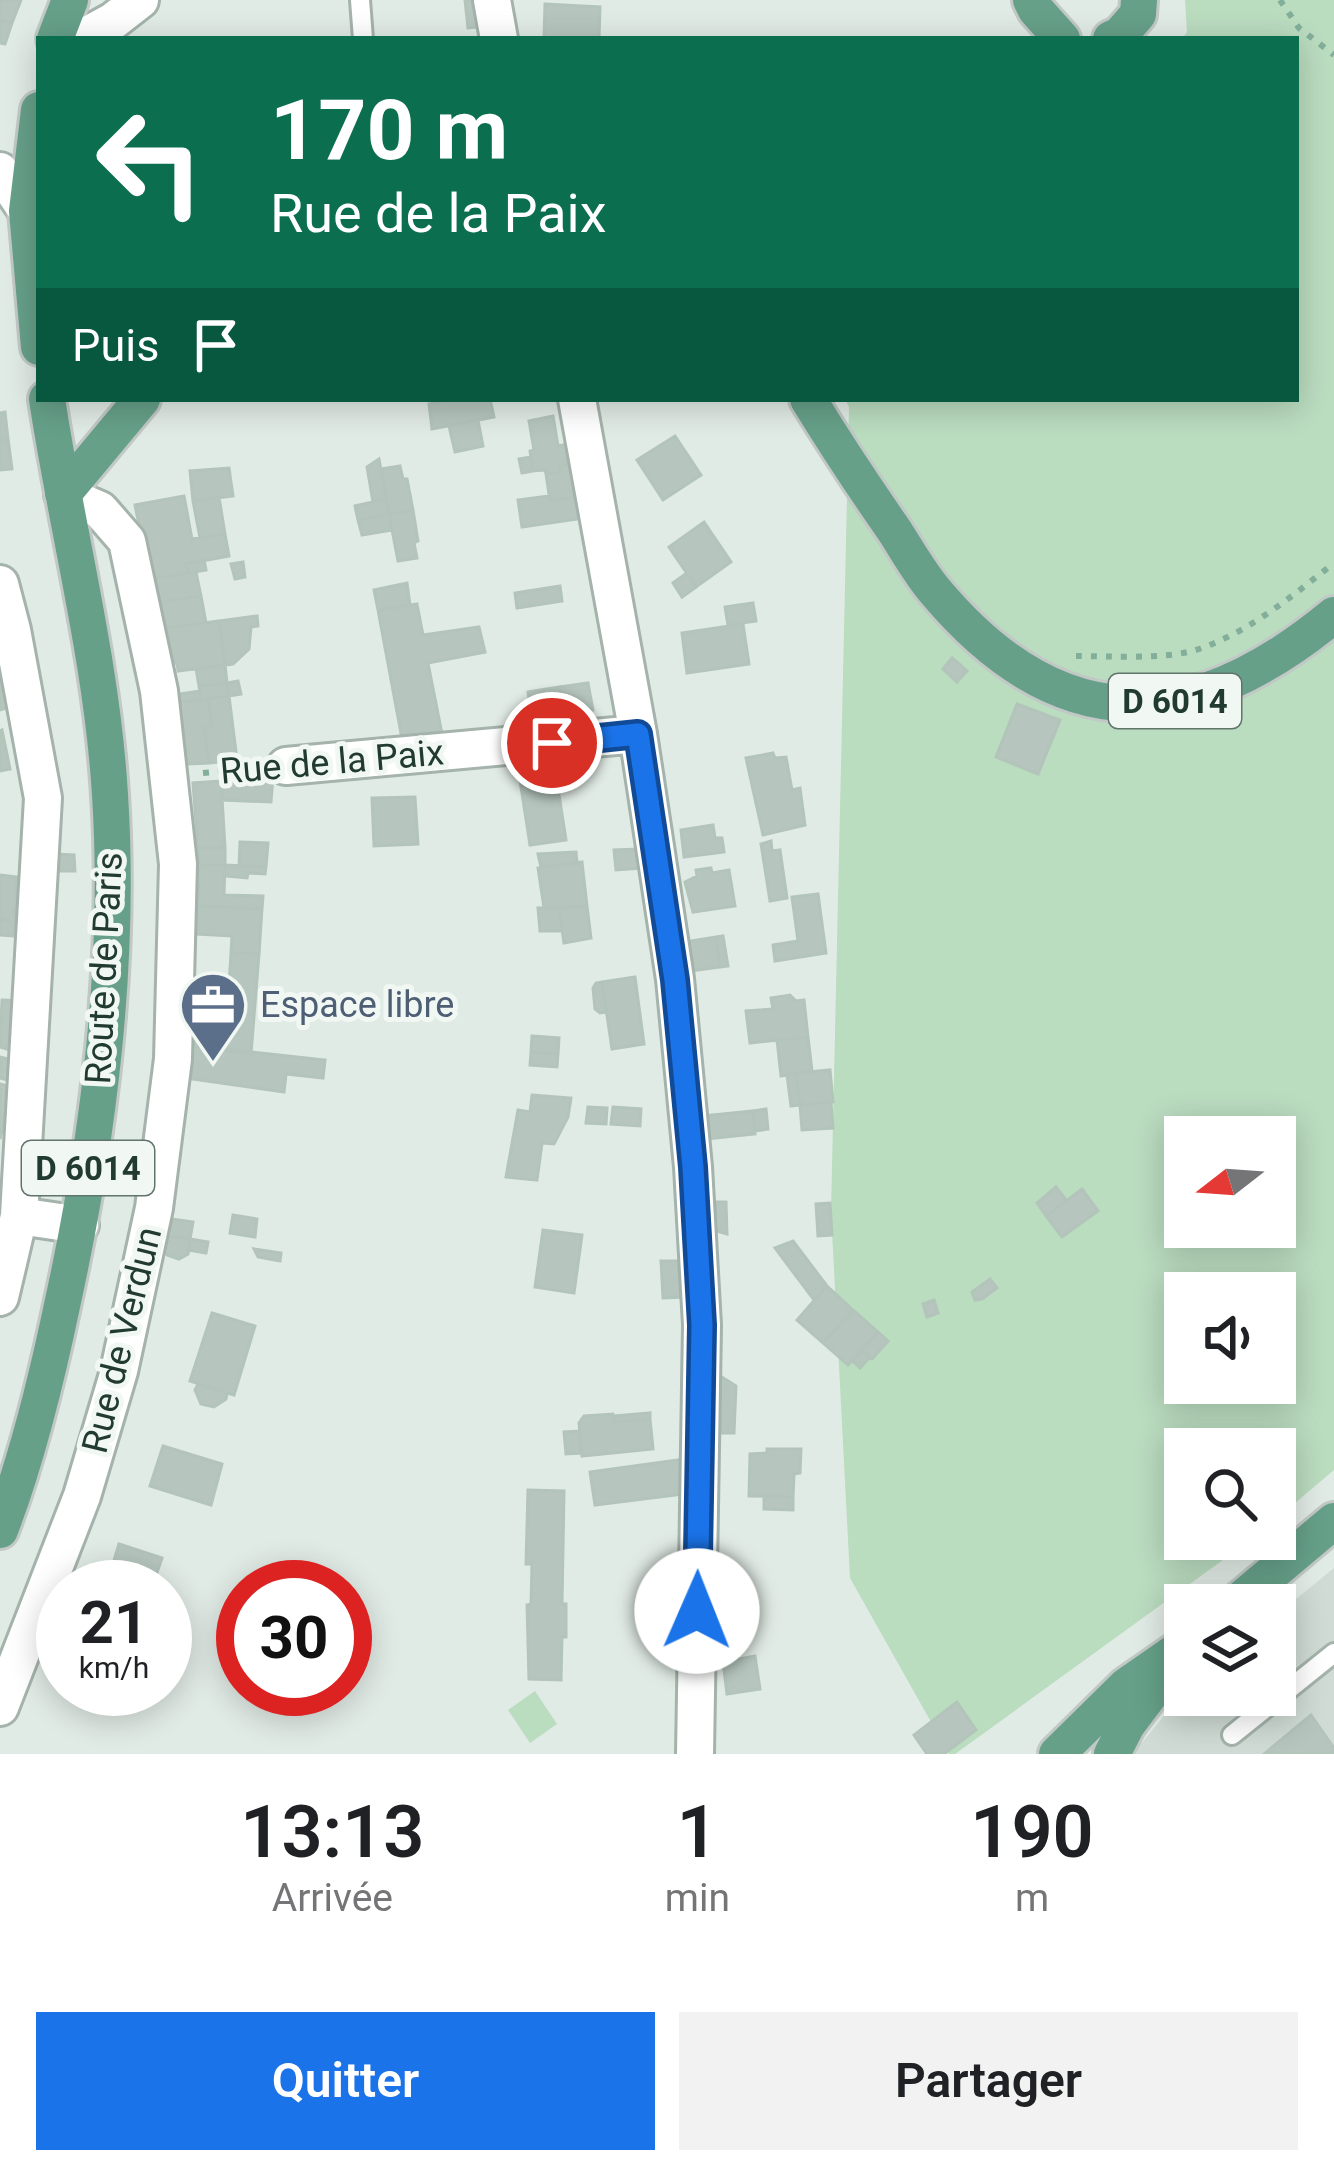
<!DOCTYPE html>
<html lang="fr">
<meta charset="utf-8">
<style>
:root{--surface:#fff;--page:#f2f2f2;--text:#202124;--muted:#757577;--accent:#1a73e8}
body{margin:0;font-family:Roboto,sans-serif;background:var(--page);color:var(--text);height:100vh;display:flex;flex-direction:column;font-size:45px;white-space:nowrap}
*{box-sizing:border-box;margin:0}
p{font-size:39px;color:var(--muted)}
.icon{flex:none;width:66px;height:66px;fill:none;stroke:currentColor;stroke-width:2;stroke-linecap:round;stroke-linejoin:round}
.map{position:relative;height:1754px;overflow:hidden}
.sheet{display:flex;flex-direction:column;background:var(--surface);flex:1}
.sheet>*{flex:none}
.banner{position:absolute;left:36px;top:36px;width:1263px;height:366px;border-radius:0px;box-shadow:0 6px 30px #0003;background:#0b6e4f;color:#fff;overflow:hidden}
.needle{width:78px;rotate:253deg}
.tools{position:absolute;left:1164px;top:1116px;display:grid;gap:24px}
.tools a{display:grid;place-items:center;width:132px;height:132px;border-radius:0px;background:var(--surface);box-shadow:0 6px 30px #0003;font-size:60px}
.speed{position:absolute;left:36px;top:1560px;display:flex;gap:24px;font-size:60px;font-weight:700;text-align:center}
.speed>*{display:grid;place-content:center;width:156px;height:156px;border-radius:50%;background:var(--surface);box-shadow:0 6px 30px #0003;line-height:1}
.speed small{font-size:30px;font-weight:400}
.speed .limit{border:18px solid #d22;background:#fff;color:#111}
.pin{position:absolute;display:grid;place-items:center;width:102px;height:102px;color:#fff;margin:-51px;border:6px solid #fff;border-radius:50%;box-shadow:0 3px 12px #0007}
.me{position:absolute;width:132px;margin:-66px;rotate:1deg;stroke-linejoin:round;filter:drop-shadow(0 0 9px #0008)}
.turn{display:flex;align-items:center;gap:42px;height:252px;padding:0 36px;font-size:54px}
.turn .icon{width:156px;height:156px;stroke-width:2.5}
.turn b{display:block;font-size:84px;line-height:102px}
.then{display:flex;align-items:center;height:114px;padding:0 36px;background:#0003;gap:24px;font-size:45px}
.eta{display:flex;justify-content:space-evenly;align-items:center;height:204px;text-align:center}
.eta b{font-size:72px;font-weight:600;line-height:84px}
.button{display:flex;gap:24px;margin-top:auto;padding:24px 36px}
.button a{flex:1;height:138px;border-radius:0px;background:var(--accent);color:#fff;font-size:48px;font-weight:600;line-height:138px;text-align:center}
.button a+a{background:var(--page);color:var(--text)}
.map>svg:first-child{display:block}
.built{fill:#cfdbd4}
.green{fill:#badcbf;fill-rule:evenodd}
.building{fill:#b6c6be;stroke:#b3c4bb;stroke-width:3}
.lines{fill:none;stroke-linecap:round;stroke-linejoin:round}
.lane-casing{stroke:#a4b3ab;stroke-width:24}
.street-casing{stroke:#a4b3ab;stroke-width:42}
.primary-casing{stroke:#c1c8c5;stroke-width:42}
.path{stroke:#82ae9a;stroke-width:6;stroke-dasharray:6 9;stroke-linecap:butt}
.lane{stroke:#fff;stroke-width:18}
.street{stroke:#fff;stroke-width:36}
.primary{stroke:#66a089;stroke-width:36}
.route-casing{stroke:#114b97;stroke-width:30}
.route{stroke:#1a73e8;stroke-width:21}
.labels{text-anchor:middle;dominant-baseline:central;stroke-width:10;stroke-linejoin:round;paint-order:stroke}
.shield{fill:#f1f8f4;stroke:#60746c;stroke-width:3}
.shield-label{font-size:33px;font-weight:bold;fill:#223b31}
.street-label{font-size:36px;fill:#223b31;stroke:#f1f8f4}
.service-label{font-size:36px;fill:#4e5e75;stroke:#f1f8f4;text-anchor:start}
</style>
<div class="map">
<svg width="1334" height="1754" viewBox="0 0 1334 1754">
<rect width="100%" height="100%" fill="#e1ebe5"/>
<path class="built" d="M1334,1568V1754H1136L1139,1746L1185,1691V1695H1275V1616Z"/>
<path class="green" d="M1185,0H1334V1470L1275,1520V1449H1185V1539H1252L955,1754H949L850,1578L831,1212L849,407L845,399H1296V39H1182L1187,32ZM1185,1137H1275V1227H1185ZM1185,1293H1275V1383H1185Z
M535,1691L557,1724L530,1743L508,1710Z"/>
<path class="building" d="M0,0H21L12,23L0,20Z
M465,0H478L480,27L468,28Z
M545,4L600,7L599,39H544Z
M0,20L12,23L5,44L0,43Z
M456,399H490L494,417L432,429L429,404Z
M5,412L8,439L0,440V413Z
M553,416L558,446L572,443L575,463L560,466V472L546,474L545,470L533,471L530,451L534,450L529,421Z
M478,420L483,446L455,452L449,426Z
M675,436L701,475L663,500L637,460Z
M8,439L12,469L0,470V440Z
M531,457L533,471L522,473L519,459Z
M379,459L386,499L373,502L367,467Z
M575,463L581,496L550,501L546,474L560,472V466Z
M400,466L403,479H407L413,510L389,514L381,469Z
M229,468L233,496L193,501L190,471Z
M184,496L192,539L225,534L229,556L186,564L188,573L150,579L135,505Z
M549,496L550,501L581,496L584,518L522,527L518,500Z
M219,497L225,534L200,538L193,501Z
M386,499L389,514L358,520L355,506Z
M413,510L418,541L414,543L417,558L398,561L389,514Z
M389,514L392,530L362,535L358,520Z
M704,522L731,562L696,587L669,547Z
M204,560L206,570L188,573L186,564Z
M243,562L245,577L235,579L231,564Z
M196,572L201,596L155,603L150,579Z
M687,573L696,587L682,597L673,583Z
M407,583L410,605L378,610L374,590Z
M560,586L562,601L517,608L515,593Z
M201,596L206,623L160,629L155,603Z
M753,603L756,621L728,625L725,607Z
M417,604L423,635L479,627L485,652L428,663L443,739L403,744L378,610Z
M257,616L258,626L251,627L249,649L233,664L225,665L219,621Z
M219,621L225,665L178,671L177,663L168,664L160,629Z
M743,624L749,664L687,673L682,633Z
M952,658L967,671L957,682L943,669Z
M225,665L227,683L199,686L196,668Z
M11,675L16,705L0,710V678Z
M238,681L241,694L229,696L227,683Z
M227,683L229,696L201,700L199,686Z
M588,683L593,710L563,714L559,687Z
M559,687L563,714L532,719L528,692Z
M200,691L201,700L175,702L174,695Z
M229,696L237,760L209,763L204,728L212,727L208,699Z
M208,699L212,727L204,728L209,763L188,764L175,702Z
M1017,704L1060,720L1038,774L996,757Z
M2,730L10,769L0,771V731Z
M773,753L775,758L786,757L792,790L800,788L805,825L763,835L746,758Z
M555,769L566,840L530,845L519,774Z
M273,777L271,802L222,800L221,781Z
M221,781L225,847L198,849L193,783Z
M415,797L418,844L374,846L372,798Z
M713,825L715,838H722L724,852L684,857L681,830Z
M771,841L772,851L780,850L787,898L770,901L761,844Z
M240,842L268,843L266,867L239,866Z
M225,847V865L199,866L198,849Z
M639,849L645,868L616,870L614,850Z
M576,852L577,862L541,867L538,854Z
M54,854L74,855L75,871H47Z
M582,862L587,906L544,908L538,868Z
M225,865L224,895L263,896L262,909L198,906L199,866Z
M225,865L266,867L265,874L248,873L247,878L225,876Z
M711,868L712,873L729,870L735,906L693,912L685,882L697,876L696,870Z
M0,875L17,877L14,923L0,918Z
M818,894L826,953L775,961L773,945L798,941L792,897Z
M198,906L262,909L259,954L231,953L232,936L197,934Z
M587,906L591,938L564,943L559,908Z
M538,908H559L562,931H540Z
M0,918L14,923L13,936L0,935Z
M723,936L728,966L720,967L716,937Z
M716,937L720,967L690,971L685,942Z
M231,953L259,954L251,1054L189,1045L192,1012L227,1016Z
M635,977L644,1044L612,1049L602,982Z
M602,982L606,1012L600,1013L595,1009L593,988L596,983Z
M790,995L796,1001L804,1000L808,1037L750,1043L746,1011L773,1009L771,998Z
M2,1000L23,1001L19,1053L0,1047Z
M532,1036L559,1038L558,1054L531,1052Z
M808,1037L812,1071L781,1076L777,1040Z
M189,1045L325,1060L323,1078L286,1074L284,1092L185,1078Z
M531,1052L558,1054L557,1067L530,1065Z
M0,1057L19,1062L18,1083L0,1078Z
M830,1070L833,1102L800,1105L796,1073Z
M796,1073L800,1105L791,1106L787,1075Z
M0,1084L12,1087L0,1139Z
M532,1095L571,1098L568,1117L554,1144L542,1143L537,1180L506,1177L518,1110L530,1112Z
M831,1102L833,1128L802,1130L800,1105Z
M588,1107L607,1108L606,1124L586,1123Z
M613,1107L641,1109L640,1126L611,1124Z
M766,1109L768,1129L755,1131L753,1111Z
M753,1111L755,1134L705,1139L702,1116Z
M1056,1187L1067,1201L1046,1216L1037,1203Z
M1082,1189L1098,1211L1062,1237L1046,1216Z
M709,1202H726L727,1234L710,1229Z
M830,1203L832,1235L818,1236L816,1204Z
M233,1215L257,1219L255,1237L230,1233Z
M165,1218L193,1222L190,1239L163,1235Z
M543,1230L582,1235L574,1293L535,1287Z
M163,1235L190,1239L188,1254L179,1259L167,1255L161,1247Z
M190,1239L208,1242L206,1253L188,1250Z
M793,1241L827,1286L814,1300L775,1248Z
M254,1249L281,1253L280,1261L258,1257Z
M661,1261H678L688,1267L686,1297L663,1298Z
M990,1279L997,1288L982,1299L975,1300L972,1292Z
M827,1286L853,1310L823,1343L797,1320Z
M934,1300L938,1313L927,1317L923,1304Z
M853,1310L878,1332L848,1365L823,1343Z
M212,1313L255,1326L234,1395L190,1381Z
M878,1332L888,1341L872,1359L862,1350Z
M862,1350L869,1358L860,1368L852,1360Z
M714,1372L736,1386L734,1433H712Z
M198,1384L227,1393L226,1399L214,1407L201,1404L195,1390Z
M650,1413V1419L615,1422L613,1416Z
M613,1414L615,1422L650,1419L653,1449L582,1456L579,1423L584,1416Z
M579,1431L581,1453L566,1454L564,1432Z
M163,1446L222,1464L211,1505L150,1486Z
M767,1449H801L800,1473L794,1474L793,1497L749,1496L750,1454L767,1453Z
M685,1459L684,1494L595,1505L590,1472Z
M528,1490L564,1491L562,1604H566V1637H562L561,1680L529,1679L527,1605L531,1604L532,1564H526Z
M764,1497H793V1510L764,1509Z
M119,1544L162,1558L152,1587H106Z
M647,1617L683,1618L684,1630L647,1629Z
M58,1629L63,1631V1667L45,1661Z
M755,1656L760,1689L727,1694L723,1662Z
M957,1702L976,1730L944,1754H927L914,1735Z
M1311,1715L1334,1748V1754H1264Z"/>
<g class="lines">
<defs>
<path id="lane" d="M360,0L363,39
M1232,1735L1334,1653"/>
<path id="street" d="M492,0L499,39
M80,39L113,21L140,0
M0,171L27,211
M577,399L638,734L675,979L693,1167L702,1325L695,1754
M0,584L12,630L43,798L19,1216L0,1297
M286,766L638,734
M19,1216L80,1225
M0,1707L82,1496L119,1371L154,1208L173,1059L178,864L159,691L127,541L100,510L63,494"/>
<path id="primary" d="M1031,0L1036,10L1062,39
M55,39L70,0
M1111,39L1120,35L1138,14L1139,0
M39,110L27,211L39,347
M808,399C835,443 864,487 894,530C907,550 919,572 935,591C1060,740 1190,734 1334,615
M63,494L142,399
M0,1530C28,1457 47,1378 63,1301C99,1136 121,965 110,795C102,661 67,531 47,399
M1234,1605L1334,1521
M1057,1754L1126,1686L1185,1645
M1112,1754L1127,1725L1163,1677"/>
</defs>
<use href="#lane" class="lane-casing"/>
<use href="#street" class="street-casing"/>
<use href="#primary" class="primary-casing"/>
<path class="path" d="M1280,0L1299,28L1334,55
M1076,656C1111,656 1167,660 1199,649C1251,631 1292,596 1334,563
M203,773L255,768"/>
<use href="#lane" class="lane"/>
<use href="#street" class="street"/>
<use href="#primary" class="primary"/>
</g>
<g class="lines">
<defs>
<path id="route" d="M552,743L638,734L675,980L693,1167L702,1325L697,1611"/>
</defs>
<use href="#route" class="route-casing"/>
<use href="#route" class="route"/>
</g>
<defs>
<symbol id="office-pin" viewBox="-11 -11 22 30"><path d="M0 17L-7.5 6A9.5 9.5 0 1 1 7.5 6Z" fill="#5c6f8a" stroke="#f1f8f4"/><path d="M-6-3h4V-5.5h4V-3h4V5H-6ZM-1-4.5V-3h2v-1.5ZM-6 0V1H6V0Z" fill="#fff"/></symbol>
</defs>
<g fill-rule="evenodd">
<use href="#office-pin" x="175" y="967" width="76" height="104"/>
</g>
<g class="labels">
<g class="shield">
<rect x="1109" y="674" width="132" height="54" rx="9"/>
<rect x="22" y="1141" width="132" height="54" rx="9"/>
</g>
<g class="shield-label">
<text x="1175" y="701">D 6014</text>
<text x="88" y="1168">D 6014</text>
</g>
<g class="street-label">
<text transform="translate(332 762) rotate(-5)">Rue de la Paix</text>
<text transform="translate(104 968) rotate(-87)">Route de Paris</text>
<text transform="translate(122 1340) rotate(-76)">Rue de Verdun</text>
</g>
<g class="service-label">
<text x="260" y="1005">Espace libre</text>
</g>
</g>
</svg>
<div class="tools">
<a><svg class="needle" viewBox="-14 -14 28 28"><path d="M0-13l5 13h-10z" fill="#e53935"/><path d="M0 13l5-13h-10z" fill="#757577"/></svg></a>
<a><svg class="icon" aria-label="sound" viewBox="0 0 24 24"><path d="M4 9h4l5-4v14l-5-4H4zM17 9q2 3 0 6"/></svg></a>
<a><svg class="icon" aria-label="search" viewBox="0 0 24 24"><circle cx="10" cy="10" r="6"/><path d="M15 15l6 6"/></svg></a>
<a><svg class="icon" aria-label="layers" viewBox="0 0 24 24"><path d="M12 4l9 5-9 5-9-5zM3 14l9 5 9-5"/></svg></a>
</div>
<div class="speed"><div>21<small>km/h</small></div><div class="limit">30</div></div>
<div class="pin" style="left:552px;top:743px;background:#d93025"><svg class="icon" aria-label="arrive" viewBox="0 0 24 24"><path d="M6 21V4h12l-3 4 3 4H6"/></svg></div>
<svg class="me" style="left:697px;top:1611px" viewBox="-20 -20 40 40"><circle r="19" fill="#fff"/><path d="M0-13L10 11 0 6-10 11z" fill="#1a73e8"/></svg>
<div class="banner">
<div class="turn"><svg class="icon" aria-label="left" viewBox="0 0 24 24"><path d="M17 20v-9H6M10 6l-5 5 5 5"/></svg><div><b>170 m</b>Rue de la Paix</div></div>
<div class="then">Puis<svg class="icon" aria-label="arrive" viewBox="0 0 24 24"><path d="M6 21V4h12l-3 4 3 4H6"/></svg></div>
</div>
</div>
<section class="sheet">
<div class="eta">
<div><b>13:13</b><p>Arrivée</p></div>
<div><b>1</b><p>min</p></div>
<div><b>190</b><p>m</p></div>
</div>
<div class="button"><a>Quitter</a><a>Partager</a></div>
</section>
